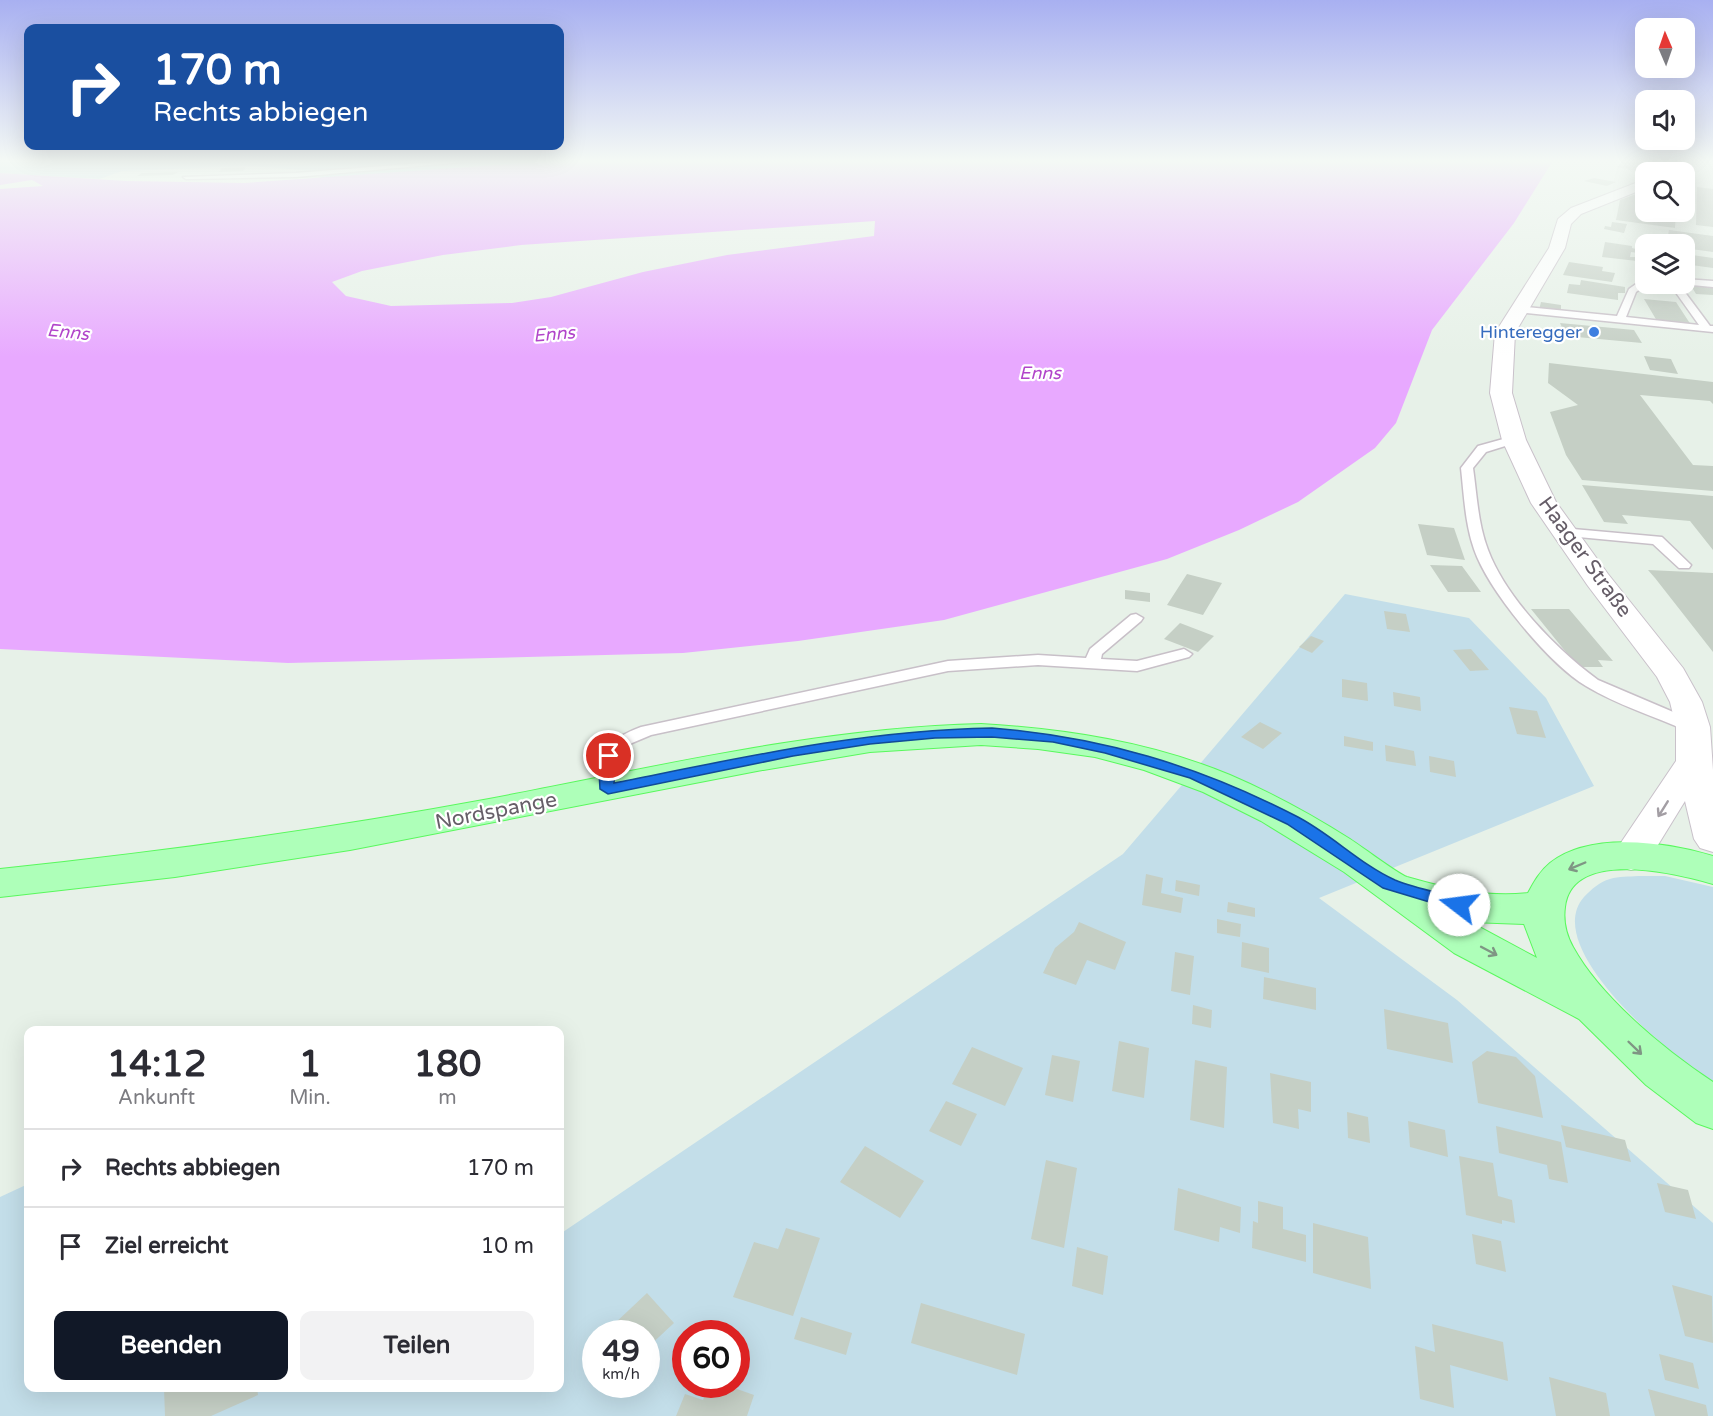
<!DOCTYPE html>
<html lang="de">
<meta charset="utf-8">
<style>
:root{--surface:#fff;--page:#f2f2f3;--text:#2b2b33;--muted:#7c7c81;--line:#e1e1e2;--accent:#111827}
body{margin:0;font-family:"Varela Round",sans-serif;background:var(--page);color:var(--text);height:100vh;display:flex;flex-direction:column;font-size:22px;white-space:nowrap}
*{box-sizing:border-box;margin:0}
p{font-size:20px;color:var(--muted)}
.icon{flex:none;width:33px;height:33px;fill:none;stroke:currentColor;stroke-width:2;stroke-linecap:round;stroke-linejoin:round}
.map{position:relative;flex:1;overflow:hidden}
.side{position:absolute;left:24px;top:1026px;width:540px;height:366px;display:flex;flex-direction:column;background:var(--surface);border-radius:12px;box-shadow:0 6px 24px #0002}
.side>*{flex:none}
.top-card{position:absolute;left:24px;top:24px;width:540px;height:126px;border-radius:12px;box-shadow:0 6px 24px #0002;background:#1a4fa0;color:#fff;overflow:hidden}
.needle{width:39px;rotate:358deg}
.buttons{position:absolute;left:1635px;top:18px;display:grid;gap:12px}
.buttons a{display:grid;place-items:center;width:60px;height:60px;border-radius:12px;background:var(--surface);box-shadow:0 6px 24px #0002;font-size:30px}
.speed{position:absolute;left:582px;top:1320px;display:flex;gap:12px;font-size:30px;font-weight:700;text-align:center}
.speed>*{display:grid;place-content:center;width:78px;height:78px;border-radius:50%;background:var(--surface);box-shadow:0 6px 24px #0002;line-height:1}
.speed small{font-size:15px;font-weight:400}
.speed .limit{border:9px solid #d22;background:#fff;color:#111}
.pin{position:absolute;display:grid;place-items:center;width:51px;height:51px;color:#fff;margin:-26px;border:3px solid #fff;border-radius:50%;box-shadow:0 2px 6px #0007}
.me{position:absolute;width:66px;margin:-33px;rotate:285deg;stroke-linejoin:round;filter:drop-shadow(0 0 4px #0008)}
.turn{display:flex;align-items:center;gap:21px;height:126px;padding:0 30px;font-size:27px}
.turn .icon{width:78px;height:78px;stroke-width:2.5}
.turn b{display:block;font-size:42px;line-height:51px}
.eta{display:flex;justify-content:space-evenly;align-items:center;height:102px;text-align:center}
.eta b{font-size:36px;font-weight:700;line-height:42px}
.button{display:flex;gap:12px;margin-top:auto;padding:12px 30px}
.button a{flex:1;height:69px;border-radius:12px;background:var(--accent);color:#fff;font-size:24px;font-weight:700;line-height:69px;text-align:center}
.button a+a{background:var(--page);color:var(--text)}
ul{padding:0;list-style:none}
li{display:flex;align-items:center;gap:18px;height:78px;padding:0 30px;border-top:2px solid var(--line)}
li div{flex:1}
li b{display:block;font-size:22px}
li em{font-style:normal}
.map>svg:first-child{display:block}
.green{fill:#c3dee9;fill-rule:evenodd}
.water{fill:#e8a9ff;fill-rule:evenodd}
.building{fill:#c5cfc5}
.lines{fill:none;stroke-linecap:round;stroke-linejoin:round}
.lane-casing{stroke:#c8c0c8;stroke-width:3}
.secondary-casing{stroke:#c9c1ca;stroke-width:2}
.primary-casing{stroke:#59f85d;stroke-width:2}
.lane{fill:#fff;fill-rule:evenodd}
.secondary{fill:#fff;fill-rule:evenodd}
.primary{fill:#aeffb9;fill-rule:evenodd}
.oneway{stroke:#a39ea4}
.oneway2{stroke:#7f9684}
.route{fill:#1a73e8;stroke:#114b97;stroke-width:1.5}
.shop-dot{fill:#3f7fe0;stroke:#fff;stroke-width:2}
.labels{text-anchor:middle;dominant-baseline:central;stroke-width:4.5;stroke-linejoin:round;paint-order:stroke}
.far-water-label{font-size:18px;font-style:italic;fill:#b144ca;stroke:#fff}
.far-shop-label{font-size:18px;fill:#366cbe;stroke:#fff;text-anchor:end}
.street-label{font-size:21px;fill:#665e68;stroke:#fff}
</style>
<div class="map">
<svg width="1713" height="1416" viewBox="0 0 1713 1416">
<rect width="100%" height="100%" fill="#e7f1e8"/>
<path class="green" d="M363,159H581L322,178L313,171L250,166L122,171L100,179L0,173V160L299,164Z
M1345,594L1469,618L1546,698L1594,786L1319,898L1457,1000L1713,1223V1416H0V1197L28,1184V1388H560V1234L1123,854ZM596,1334H646V1384H596ZM686,1334H736V1384H686Z
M1638,876H1665L1713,887V1082C1674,1059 1539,948 1584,897C1592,889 1599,882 1610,879C1619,876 1629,877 1638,876Z"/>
<path class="water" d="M581,159H1554L1514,223L1432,330L1396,423L1375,448L1298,502L1239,530L1167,559L944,620L798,641L683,653L288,663L0,649V189L43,186L32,180L0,185V173L126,181L244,183ZM875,221L874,236L727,255L643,272L551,297L512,303L391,306L346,296L332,282L362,271L443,255L521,245Z"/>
<path class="building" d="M1629,160L1649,164H1667L1642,172L1616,167Z
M246,167L243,171L219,172L222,168Z
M178,172L173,175L137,176L142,173Z
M1594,178L1616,182L1607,186L1584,181Z
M1697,187L1713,189V227L1696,225Z
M1639,193L1646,194V212H1676L1675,228L1616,220L1620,200Z
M1612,222L1627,224L1624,233L1604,229L1605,226L1611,227Z
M1669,230L1713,236V252L1684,248V244H1666Z
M1605,242L1632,246V248L1636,249V245L1646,246V254L1631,252L1630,257H1637V261L1602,257Z
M1685,254L1713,258V268L1684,264Z
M1569,262L1603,267L1602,271L1615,273L1612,282L1563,275Z
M1581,280L1625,287V293H1618V300L1567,293L1569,284L1580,285Z
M1690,284L1713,286V295L1696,294Z
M1644,299L1676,302L1691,325L1657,321Z
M1541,302L1561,305V313L1539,310Z
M1560,323L1634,330L1642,343L1566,336Z
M1644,356L1671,359L1678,374L1650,370Z
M1549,363L1713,382V404L1710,401L1640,395L1693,465L1713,466V491L1582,480L1566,455L1550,412L1578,405L1548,383Z
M1582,485L1713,496V550L1690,521L1622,515L1628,524L1604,522Z
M1418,524L1454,528L1465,560L1427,555Z
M1430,565L1462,566L1481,592H1448Z
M1648,570L1713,573V652L1655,578Z
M1187,574L1222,583L1203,615L1167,605Z
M1125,590L1150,593V602L1125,599Z
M1531,609H1569L1613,661L1598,660L1603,667H1578Z
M1384,611L1406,614L1410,632L1387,629Z
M1180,623L1214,636L1198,652L1164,639Z
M1311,636L1324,641L1312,653L1299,647Z
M1471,649L1489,670L1470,671L1453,650Z
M1342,679L1367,683L1368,701L1342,697Z
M1393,692L1420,697L1421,711L1394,706Z
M1509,707L1537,711L1546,738L1517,734Z
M1260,722L1282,733L1263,749L1241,737Z
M1344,736L1373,742V751L1344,746Z
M1385,745L1414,751L1416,766L1386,761Z
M1429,756L1454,761L1456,777L1430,772Z
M1146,874L1163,878L1161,893L1183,898L1181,913L1142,905Z
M1176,880L1200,885L1199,896L1175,891Z
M1228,902L1255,908V917L1227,912Z
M1217,919L1241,924L1240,937L1217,933Z
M1079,922L1126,942L1115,970L1087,960L1076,985L1043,973L1055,948L1074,932Z
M1242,942L1269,948V973L1241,967Z
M1175,952L1194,956L1190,995L1171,991Z
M1264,977L1316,988V1010L1263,999Z
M1193,1005L1212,1010L1211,1028L1192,1024Z
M1384,1009L1448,1023L1453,1063L1387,1049Z
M1119,1041L1149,1048L1144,1098L1112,1091Z
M972,1047L1023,1068L1005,1106L952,1084Z
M1487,1051L1516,1057L1535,1076L1543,1118L1478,1103L1472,1062Z
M1052,1055L1080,1061L1073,1102L1045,1095Z
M1195,1060L1227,1067L1224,1128L1190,1120Z
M1270,1073L1311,1082V1112L1298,1109L1299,1129L1273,1123Z
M946,1101L977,1114L961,1146L929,1131Z
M1347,1112L1368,1117L1370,1143L1348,1138Z
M1408,1121L1445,1130L1448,1157L1410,1147Z
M1561,1125L1625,1140L1631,1162L1566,1147Z
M1496,1126L1561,1142L1568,1183L1549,1179L1547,1165L1499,1153Z
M865,1146L924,1181L900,1218L840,1182Z
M1459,1156L1493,1163L1498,1196L1512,1200L1515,1223L1502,1220V1224L1466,1215Z
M1046,1160L1077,1168L1064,1248L1031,1239Z
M1657,1183L1688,1190L1696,1219L1665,1212Z
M1178,1188L1241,1207L1240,1233L1220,1227L1219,1242L1174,1230Z
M1258,1201L1283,1207V1229L1306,1235V1262L1252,1248L1253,1221L1258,1223Z
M1313,1223L1368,1237L1371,1289L1313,1273Z
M786,1228L820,1238L793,1316L733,1297L754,1242L778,1249Z
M1472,1234L1501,1241L1506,1272L1476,1264Z
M1077,1247L1108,1256L1103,1295L1072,1286Z
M1672,1285L1712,1296L1713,1343L1685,1336Z
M647,1293L674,1323L646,1349V1334H620L613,1325Z
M921,1303L1025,1334L1017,1375L911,1343Z
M801,1317L852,1333L846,1355L794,1339Z
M1432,1324L1503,1342L1508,1381L1450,1365L1454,1408L1420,1399L1415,1346L1435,1352Z
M1659,1354L1693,1363L1699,1389L1665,1380Z
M1549,1377L1606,1393L1610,1416H1556Z
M709,1384H723L754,1395L747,1416H676L685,1394L703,1400Z
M164,1388H257L258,1395L211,1416H165Z
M1648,1389L1706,1405L1708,1416H1655Z"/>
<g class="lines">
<defs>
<path id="lane" d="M473,159H496L296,177L186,179L183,177L296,173Z
M1646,277L1647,284L1636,292L1626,317L1699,325L1672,287L1673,284H1684V279L1713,281V287L1681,284V287L1710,326H1713V332L1517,312L1512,309L1517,306L1617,316L1629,289Z
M1514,436L1518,438V442L1486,452L1473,468C1477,496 1478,524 1488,550C1506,598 1557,650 1598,680L1699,723L1701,727L1699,731H1687C1654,716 1617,705 1586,686C1549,664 1488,590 1474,549C1465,523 1464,495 1461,468L1478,446Z
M1562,528L1662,537L1691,565L1689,568H1679L1653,544L1557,535L1555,532Z
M1136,614L1143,618L1141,621L1102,654L1101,659L1137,661L1184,649L1192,654L1189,657L1137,671L1038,665L948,671L651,735L632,743L621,753L614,793H602C598,787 598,781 599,774C600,747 617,736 641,727L948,661L1038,655L1086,658L1090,649L1131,615Z"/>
<path id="secondary" d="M1683,159H1699L1677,172H1661Z
M1646,179V188L1581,214L1571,224L1565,248L1515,333L1512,393L1526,440L1556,502L1608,574L1683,668L1702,702L1710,727L1713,770V852L1700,848L1694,839L1685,801L1645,866L1631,870L1617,866L1612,856L1676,761V727L1670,702L1657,677L1588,586L1531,503L1502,440L1490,393L1495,333L1549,248L1558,219L1571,208Z"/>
<path id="primary" d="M981,724C1066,729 1151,742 1230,775C1272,793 1312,815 1350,839C1361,846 1398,874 1407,877C1445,888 1487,898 1528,893C1534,882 1540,871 1550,863C1590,831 1667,842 1713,856V884C1675,873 1572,848 1565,907C1563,921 1566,934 1573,947C1601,998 1665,1050 1713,1082V1129L1696,1123L1646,1085L1579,1019L1454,953L1344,872L1261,821L1203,792L1144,770L1095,757L1038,749L981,745L870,752L757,771L350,850L175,877L0,897V869C164,852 327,829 489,799C652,768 815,728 981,724ZM1470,922L1524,924L1537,958Z"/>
</defs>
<use href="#lane" class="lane-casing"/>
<use href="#secondary" class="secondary-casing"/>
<use href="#primary" class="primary-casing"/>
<use href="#lane" class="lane"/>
<use href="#secondary" class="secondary"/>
<use href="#primary" class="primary"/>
</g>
<defs><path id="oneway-shaft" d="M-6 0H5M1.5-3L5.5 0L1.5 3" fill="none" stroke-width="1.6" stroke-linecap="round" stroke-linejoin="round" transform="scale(1.5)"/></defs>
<use class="oneway" href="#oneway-shaft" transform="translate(1663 809) rotate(122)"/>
<g class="oneway2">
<use href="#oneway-shaft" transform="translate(1577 866) rotate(157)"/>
<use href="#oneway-shaft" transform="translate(1489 951) rotate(28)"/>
<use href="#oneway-shaft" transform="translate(1635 1048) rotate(44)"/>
</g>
<linearGradient id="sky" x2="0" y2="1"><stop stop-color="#a8b0f1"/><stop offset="0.45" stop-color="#f4f9f5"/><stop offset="1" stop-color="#f4f9f5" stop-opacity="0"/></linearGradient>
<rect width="1713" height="357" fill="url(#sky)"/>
<path class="route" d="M992,728C1102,737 1197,765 1296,816C1330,833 1361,865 1395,880C1417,889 1442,893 1465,900L1467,905L1459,911L1383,888L1287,824L1190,778L1105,753L1053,742L992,737L935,738L870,744L793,756L608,794L600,789L599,771L602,756L609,751L616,756L614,783C740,758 863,730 992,728Z"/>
<circle class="shop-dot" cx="1594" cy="332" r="6"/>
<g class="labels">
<g class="far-water-label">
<text transform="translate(68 332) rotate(6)">Enns</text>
<text transform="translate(554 334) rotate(-5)">Enns</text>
<text x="1040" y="373">Enns</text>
</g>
<g class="far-shop-label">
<text x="1582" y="332">Hinteregger</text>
</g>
<g class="street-label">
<text transform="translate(1585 557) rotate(54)">Haager Straße</text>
<text transform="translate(496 811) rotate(-11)">Nordspange</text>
</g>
</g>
</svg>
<div class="buttons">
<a><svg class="needle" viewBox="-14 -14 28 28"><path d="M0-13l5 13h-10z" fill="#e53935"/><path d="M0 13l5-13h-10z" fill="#7c7c81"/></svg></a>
<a><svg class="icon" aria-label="sound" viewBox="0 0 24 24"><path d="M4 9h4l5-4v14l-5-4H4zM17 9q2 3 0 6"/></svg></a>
<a><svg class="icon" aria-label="search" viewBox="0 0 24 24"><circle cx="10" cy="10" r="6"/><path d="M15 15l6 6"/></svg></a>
<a><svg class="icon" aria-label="layers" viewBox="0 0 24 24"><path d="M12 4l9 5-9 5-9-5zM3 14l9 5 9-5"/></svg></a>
</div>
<div class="speed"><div>49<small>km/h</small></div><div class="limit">60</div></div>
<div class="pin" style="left:609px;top:756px;background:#d93025"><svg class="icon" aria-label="arrive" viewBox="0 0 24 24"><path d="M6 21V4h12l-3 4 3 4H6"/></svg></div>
<svg class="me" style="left:1459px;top:905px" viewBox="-20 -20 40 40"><circle r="19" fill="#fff"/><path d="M0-13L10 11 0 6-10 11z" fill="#1a73e8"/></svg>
<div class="top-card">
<div class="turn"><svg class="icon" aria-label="right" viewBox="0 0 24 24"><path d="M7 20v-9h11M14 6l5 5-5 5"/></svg><div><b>170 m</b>Rechts abbiegen</div></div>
</div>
<section class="side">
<div class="eta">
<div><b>14:12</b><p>Ankunft</p></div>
<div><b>1</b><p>Min.</p></div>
<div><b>180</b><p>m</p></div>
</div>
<ul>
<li><svg class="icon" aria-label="right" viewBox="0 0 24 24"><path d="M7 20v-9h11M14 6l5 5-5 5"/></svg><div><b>Rechts abbiegen</b></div><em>170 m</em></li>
<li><svg class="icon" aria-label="arrive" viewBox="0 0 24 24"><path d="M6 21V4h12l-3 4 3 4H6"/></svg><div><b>Ziel erreicht</b></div><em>10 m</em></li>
</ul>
<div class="button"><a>Beenden</a><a>Teilen</a></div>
</section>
</div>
